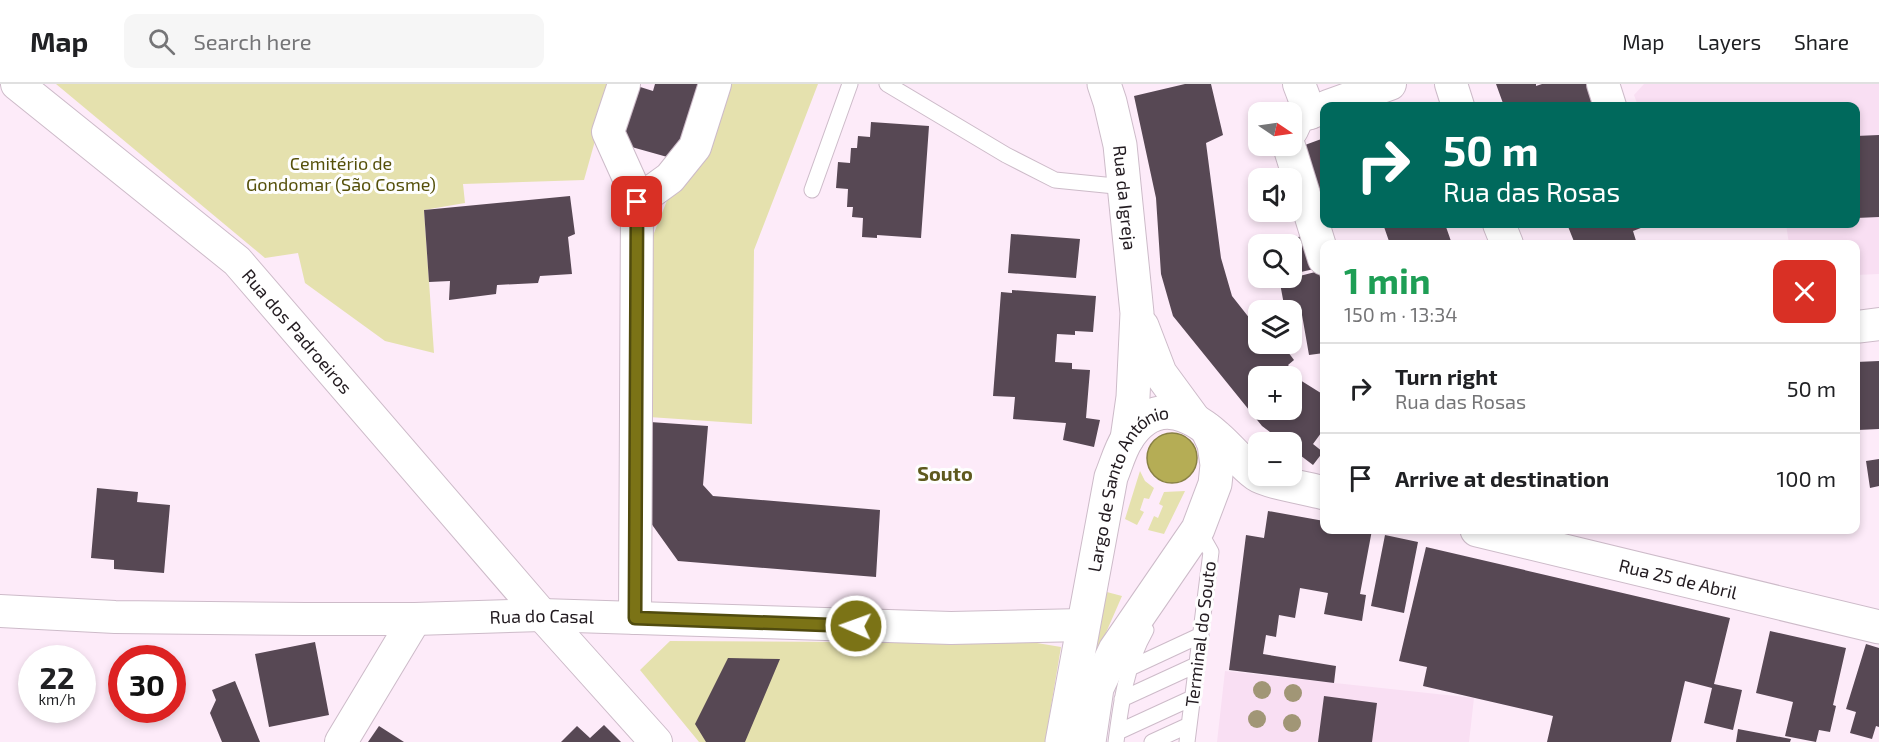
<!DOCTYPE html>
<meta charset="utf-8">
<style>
:root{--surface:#fff;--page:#f6f6f6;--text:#202124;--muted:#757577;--line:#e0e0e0}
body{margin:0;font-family:"Exo 2",sans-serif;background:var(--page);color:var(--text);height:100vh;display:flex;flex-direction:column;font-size:22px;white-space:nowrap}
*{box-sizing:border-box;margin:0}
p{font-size:20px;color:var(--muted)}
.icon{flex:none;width:33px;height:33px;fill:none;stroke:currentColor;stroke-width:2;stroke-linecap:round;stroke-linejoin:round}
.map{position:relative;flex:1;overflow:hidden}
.details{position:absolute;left:1320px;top:156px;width:540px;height:294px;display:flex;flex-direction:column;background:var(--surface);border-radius:12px;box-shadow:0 3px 9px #0003}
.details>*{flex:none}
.guide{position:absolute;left:1320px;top:18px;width:540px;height:126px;border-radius:12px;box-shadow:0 3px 9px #0003;background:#00695c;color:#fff;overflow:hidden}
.needle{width:39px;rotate:103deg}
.fabs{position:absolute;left:1248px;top:18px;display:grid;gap:12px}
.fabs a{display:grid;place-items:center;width:54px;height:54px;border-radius:12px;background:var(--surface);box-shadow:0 3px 9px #0003;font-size:30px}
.speed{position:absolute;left:18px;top:561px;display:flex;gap:12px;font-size:30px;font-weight:700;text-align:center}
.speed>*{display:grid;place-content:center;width:78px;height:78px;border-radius:50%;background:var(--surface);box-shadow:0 3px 9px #0003;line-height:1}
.speed small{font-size:15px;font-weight:400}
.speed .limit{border:9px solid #d22;background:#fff;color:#111}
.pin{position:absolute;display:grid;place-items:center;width:51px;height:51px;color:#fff;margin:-26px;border-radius:12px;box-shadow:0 3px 9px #0006}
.me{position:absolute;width:66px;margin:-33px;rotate:272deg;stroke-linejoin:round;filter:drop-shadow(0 0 4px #0008)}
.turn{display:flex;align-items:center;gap:21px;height:126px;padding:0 24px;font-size:27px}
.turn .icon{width:78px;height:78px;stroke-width:2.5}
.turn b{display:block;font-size:42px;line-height:51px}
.round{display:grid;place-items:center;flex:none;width:63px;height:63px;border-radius:12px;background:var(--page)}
.head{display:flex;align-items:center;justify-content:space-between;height:102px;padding:0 24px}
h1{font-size:36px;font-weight:700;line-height:45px;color:#1e9e55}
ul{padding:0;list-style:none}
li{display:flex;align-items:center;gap:18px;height:90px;padding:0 24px;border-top:2px solid var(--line)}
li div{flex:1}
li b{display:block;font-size:22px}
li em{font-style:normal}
header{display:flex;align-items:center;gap:36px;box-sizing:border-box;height:84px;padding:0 30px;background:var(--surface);border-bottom:2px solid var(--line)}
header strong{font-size:28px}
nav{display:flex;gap:33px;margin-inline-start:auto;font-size:21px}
.search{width:420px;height:54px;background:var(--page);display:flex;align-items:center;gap:15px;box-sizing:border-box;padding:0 21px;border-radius:12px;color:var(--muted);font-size:22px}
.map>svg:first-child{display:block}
.built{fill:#f9dff3}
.green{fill:#e5e1ae}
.water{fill:#b5ad55;stroke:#898145;stroke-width:1.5}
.building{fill:#574854;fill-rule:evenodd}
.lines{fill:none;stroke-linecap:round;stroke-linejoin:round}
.lane-casing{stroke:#cdbbc9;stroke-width:17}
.street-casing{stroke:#cdbbc9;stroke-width:34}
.secondary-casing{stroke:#cdbbc9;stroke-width:35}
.lane{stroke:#fff;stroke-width:15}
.street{stroke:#fff;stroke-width:32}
.secondary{stroke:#fff;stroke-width:33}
.tree{fill:#a19676}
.route-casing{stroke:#504b0e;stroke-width:15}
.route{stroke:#7b7316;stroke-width:10}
.labels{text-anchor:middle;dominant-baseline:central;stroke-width:6;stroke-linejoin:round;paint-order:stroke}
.park-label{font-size:18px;fill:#55500a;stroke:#fefefe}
.street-label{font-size:18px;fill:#221b20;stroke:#fefefe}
.neighbourhood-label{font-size:20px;font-weight:bold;fill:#5e591d;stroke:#fefefe}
</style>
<header>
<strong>Map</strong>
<div class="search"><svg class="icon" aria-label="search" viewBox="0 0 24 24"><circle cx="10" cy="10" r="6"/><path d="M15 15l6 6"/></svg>Search here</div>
<nav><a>Map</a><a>Layers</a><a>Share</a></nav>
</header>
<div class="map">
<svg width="1879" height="658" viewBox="0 0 1879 658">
<rect width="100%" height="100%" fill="#fdebf9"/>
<path class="built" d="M1644,0H1879V190L1856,191V160H1789L1786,140H1856V22H1638L1634,11Z
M1225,587L1474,614L1469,658H1217Z"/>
<path class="green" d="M56,0H611L584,96L463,100L465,119L424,126L434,269L385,257L305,199L298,169L265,174Z
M723,0H818L754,166L752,340L649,333L650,159L674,99Z
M1140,387L1145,397L1154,404L1149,415L1144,414L1140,426L1144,428L1137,441L1125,435Z
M1185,407L1164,450L1148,446L1154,432L1158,434L1163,422L1159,420L1164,408Z
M1103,507L1122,512L1078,613Z
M670,557L1037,559L1061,563L1045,658H699L640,586Z"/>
<path class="water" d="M1147 374a25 25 0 1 1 50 0a25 25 0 1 1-50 0Z"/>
<path class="building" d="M655,0H704L678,76L621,60L637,2L653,7Z
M1185,0H1211L1223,51L1206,59L1221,174L1232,212L1258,245V260H1282L1294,276L1288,281L1300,296L1324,311V327L1320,333L1324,336V345L1313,360L1323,368L1313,381L1292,365V358H1283L1262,342L1173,232L1161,190L1156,114L1134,12ZM1258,292H1292V326H1258Z
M1496,0H1536V2L1542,0H1595L1603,22H1504Z
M871,38L929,42L921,154L877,151V154L862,153L863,134L852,133L853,123H847L848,105L836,104L838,78L850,79L851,64H857L858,52L870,53Z
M1879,51V133L1856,134V52Z
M1324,54V108L1320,110L1305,61Z
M570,112L575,150L568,153L572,190L540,192L538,199L497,201L496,210L449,216L450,197L429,198L424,126Z
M1383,140H1445L1452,160H1390Z
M1567,140H1645L1646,142L1633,147L1637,160H1575Z
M1011,150L1080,155L1076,194L1008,189Z
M1308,151L1314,185L1292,190V160H1283V156Z
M1319,187L1324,219V269L1309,271L1302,231L1292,233V226H1285L1279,194H1292Z
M1012,206L1096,212L1093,248L1075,247V251L1057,250L1055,278L1072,279V285L1090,286L1086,334L1100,336L1094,363L1063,356L1066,339L1013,335L1015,313L993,312L1001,208L1012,209Z
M1879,277V345L1858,346L1856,278Z
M650,338L708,342L703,401L713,412L880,426L876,493L678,477L643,428Z
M1879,375V402L1870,404L1866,377Z
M97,404L138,408L137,418L170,421L164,489L114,485V476L91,474Z
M1268,427L1324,437V446H1372L1360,510L1366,511L1362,537L1324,530L1328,509L1300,504L1295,534L1279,531L1276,553L1266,551L1263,570L1336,582L1334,599L1229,586L1246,451L1264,454Z
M1385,451L1418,458L1404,529L1371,522Z
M1426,463L1730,534L1714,600L1742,606L1733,646L1704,639L1712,604L1685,597L1671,658H1547L1553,632L1423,602L1427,583L1399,577Z
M1770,547L1846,564L1833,621L1836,622L1830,648L1819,646L1816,658L1785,652L1793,618L1756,609Z
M315,558L329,631L269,643L255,570Z
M1866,560L1879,564V643L1876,642L1872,655L1850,649L1856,628L1846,625Z
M728,574L780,575L745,658H706L695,640Z
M235,597L260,658H222L210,629L216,616L212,606Z
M1324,612L1377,619L1372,658H1318Z
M604,641L621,658H561L577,642L590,654Z
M379,642L404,658H368Z
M1738,645L1791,655L1790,658H1736Z"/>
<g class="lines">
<defs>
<path id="lane" d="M887,0L1006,71L1055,96L1125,103
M812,106L850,0
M1130,584L1201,551
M1122,615L1196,581
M1118,648L1192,614
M1116,658C1121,619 1126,581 1146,546
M1152,658L1189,641
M1187,658L1211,468L1198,445"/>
<g id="street">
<path id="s1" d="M17,0L237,177L542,531L656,658"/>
<path d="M624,0L608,48L631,99L637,118L635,534"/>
<path d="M1299,0L1310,29"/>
<path d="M1451,0L1458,22"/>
<path d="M1603,0L1610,22"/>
<path d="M1328,22L1390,0"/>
<path d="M1292,46L1298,33L1324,24"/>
<path d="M1289,62L1324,175"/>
<path d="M637,118L670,94L695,63L715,0"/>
<path d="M1499,140L1507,160"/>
<path d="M1856,243L1879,240"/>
<path id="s2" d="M0,527L115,533L306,535H415L542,531L951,544L1083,541"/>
<path d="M341,658L415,535"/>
</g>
<g id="secondary">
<path id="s3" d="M1104,0L1110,18L1120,61L1137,229L1133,313L1127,355"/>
<path d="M1142,242L1160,289L1193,334"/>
<path id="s4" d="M1477,446L1879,543"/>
<path id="s5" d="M1062,658L1111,393C1116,381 1120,366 1127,355C1153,314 1187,326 1217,353C1231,365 1242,380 1257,391C1267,398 1310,405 1324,409"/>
<path d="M1089,658L1097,604L1115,566L1198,445L1215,400L1217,381L1214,360L1207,345"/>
</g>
</defs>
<use href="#lane" class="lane-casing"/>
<use href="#street" class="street-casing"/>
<use href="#secondary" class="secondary-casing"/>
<use href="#lane" class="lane"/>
<use href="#street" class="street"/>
<use href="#secondary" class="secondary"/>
</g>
<g class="tree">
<circle cx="1262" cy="606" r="9"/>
<circle cx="1293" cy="609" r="9"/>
<circle cx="1257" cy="635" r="9"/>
<circle cx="1292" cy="639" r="9"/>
</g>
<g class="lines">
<defs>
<path id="route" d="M637,118L635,534L856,542"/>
</defs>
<use href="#route" class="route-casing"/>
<use href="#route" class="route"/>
</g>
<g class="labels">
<g class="park-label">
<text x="341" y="79">Cemitério de<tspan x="341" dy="21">Gondomar (São Cosme)</tspan></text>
</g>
<g class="street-label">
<text stroke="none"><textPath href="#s3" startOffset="116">Rua da Igreja</textPath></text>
<text stroke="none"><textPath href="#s1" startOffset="375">Rua dos Padroeiros</textPath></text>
<text stroke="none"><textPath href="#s5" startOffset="268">Largo de Santo António</textPath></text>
<text stroke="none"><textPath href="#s4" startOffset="207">Rua 25 de Abril</textPath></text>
<text stroke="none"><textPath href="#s2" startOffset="542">Rua do Casal</textPath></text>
<text transform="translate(1200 550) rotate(-83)">Terminal do Souto</text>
</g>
<g class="neighbourhood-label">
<text x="945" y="389">Souto</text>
</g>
</g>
</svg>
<div class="fabs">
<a><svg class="needle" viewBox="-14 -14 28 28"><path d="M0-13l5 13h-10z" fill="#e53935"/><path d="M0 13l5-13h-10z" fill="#757577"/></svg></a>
<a><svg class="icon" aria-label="sound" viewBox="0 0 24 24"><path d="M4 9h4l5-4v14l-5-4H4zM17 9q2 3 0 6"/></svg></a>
<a><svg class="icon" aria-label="search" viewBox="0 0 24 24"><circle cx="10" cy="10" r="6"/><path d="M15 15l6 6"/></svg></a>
<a><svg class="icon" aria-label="layers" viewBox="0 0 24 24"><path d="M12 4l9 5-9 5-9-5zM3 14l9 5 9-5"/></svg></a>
<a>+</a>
<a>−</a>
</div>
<div class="speed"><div>22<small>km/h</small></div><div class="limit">30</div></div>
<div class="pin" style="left:637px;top:118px;background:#d93025"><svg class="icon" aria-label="arrive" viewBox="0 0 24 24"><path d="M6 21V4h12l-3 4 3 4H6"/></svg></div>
<svg class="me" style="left:856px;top:542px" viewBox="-20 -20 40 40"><circle r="17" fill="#7b7316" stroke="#fff" stroke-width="3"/><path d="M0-11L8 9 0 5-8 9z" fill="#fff"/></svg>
<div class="guide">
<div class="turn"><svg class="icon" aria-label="right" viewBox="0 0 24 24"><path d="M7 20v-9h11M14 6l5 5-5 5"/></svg><div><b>50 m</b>Rua das Rosas</div></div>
</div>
<section class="details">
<div class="head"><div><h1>1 min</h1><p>150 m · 13:34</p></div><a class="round" style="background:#d93025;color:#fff"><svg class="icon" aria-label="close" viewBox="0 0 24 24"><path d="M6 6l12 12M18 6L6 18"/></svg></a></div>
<ul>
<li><svg class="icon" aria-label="right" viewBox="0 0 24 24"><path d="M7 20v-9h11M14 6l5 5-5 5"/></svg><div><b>Turn right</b><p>Rua das Rosas</p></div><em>50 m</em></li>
<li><svg class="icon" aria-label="arrive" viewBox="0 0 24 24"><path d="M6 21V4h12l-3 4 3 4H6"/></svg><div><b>Arrive at destination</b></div><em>100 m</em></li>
</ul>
</section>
</div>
